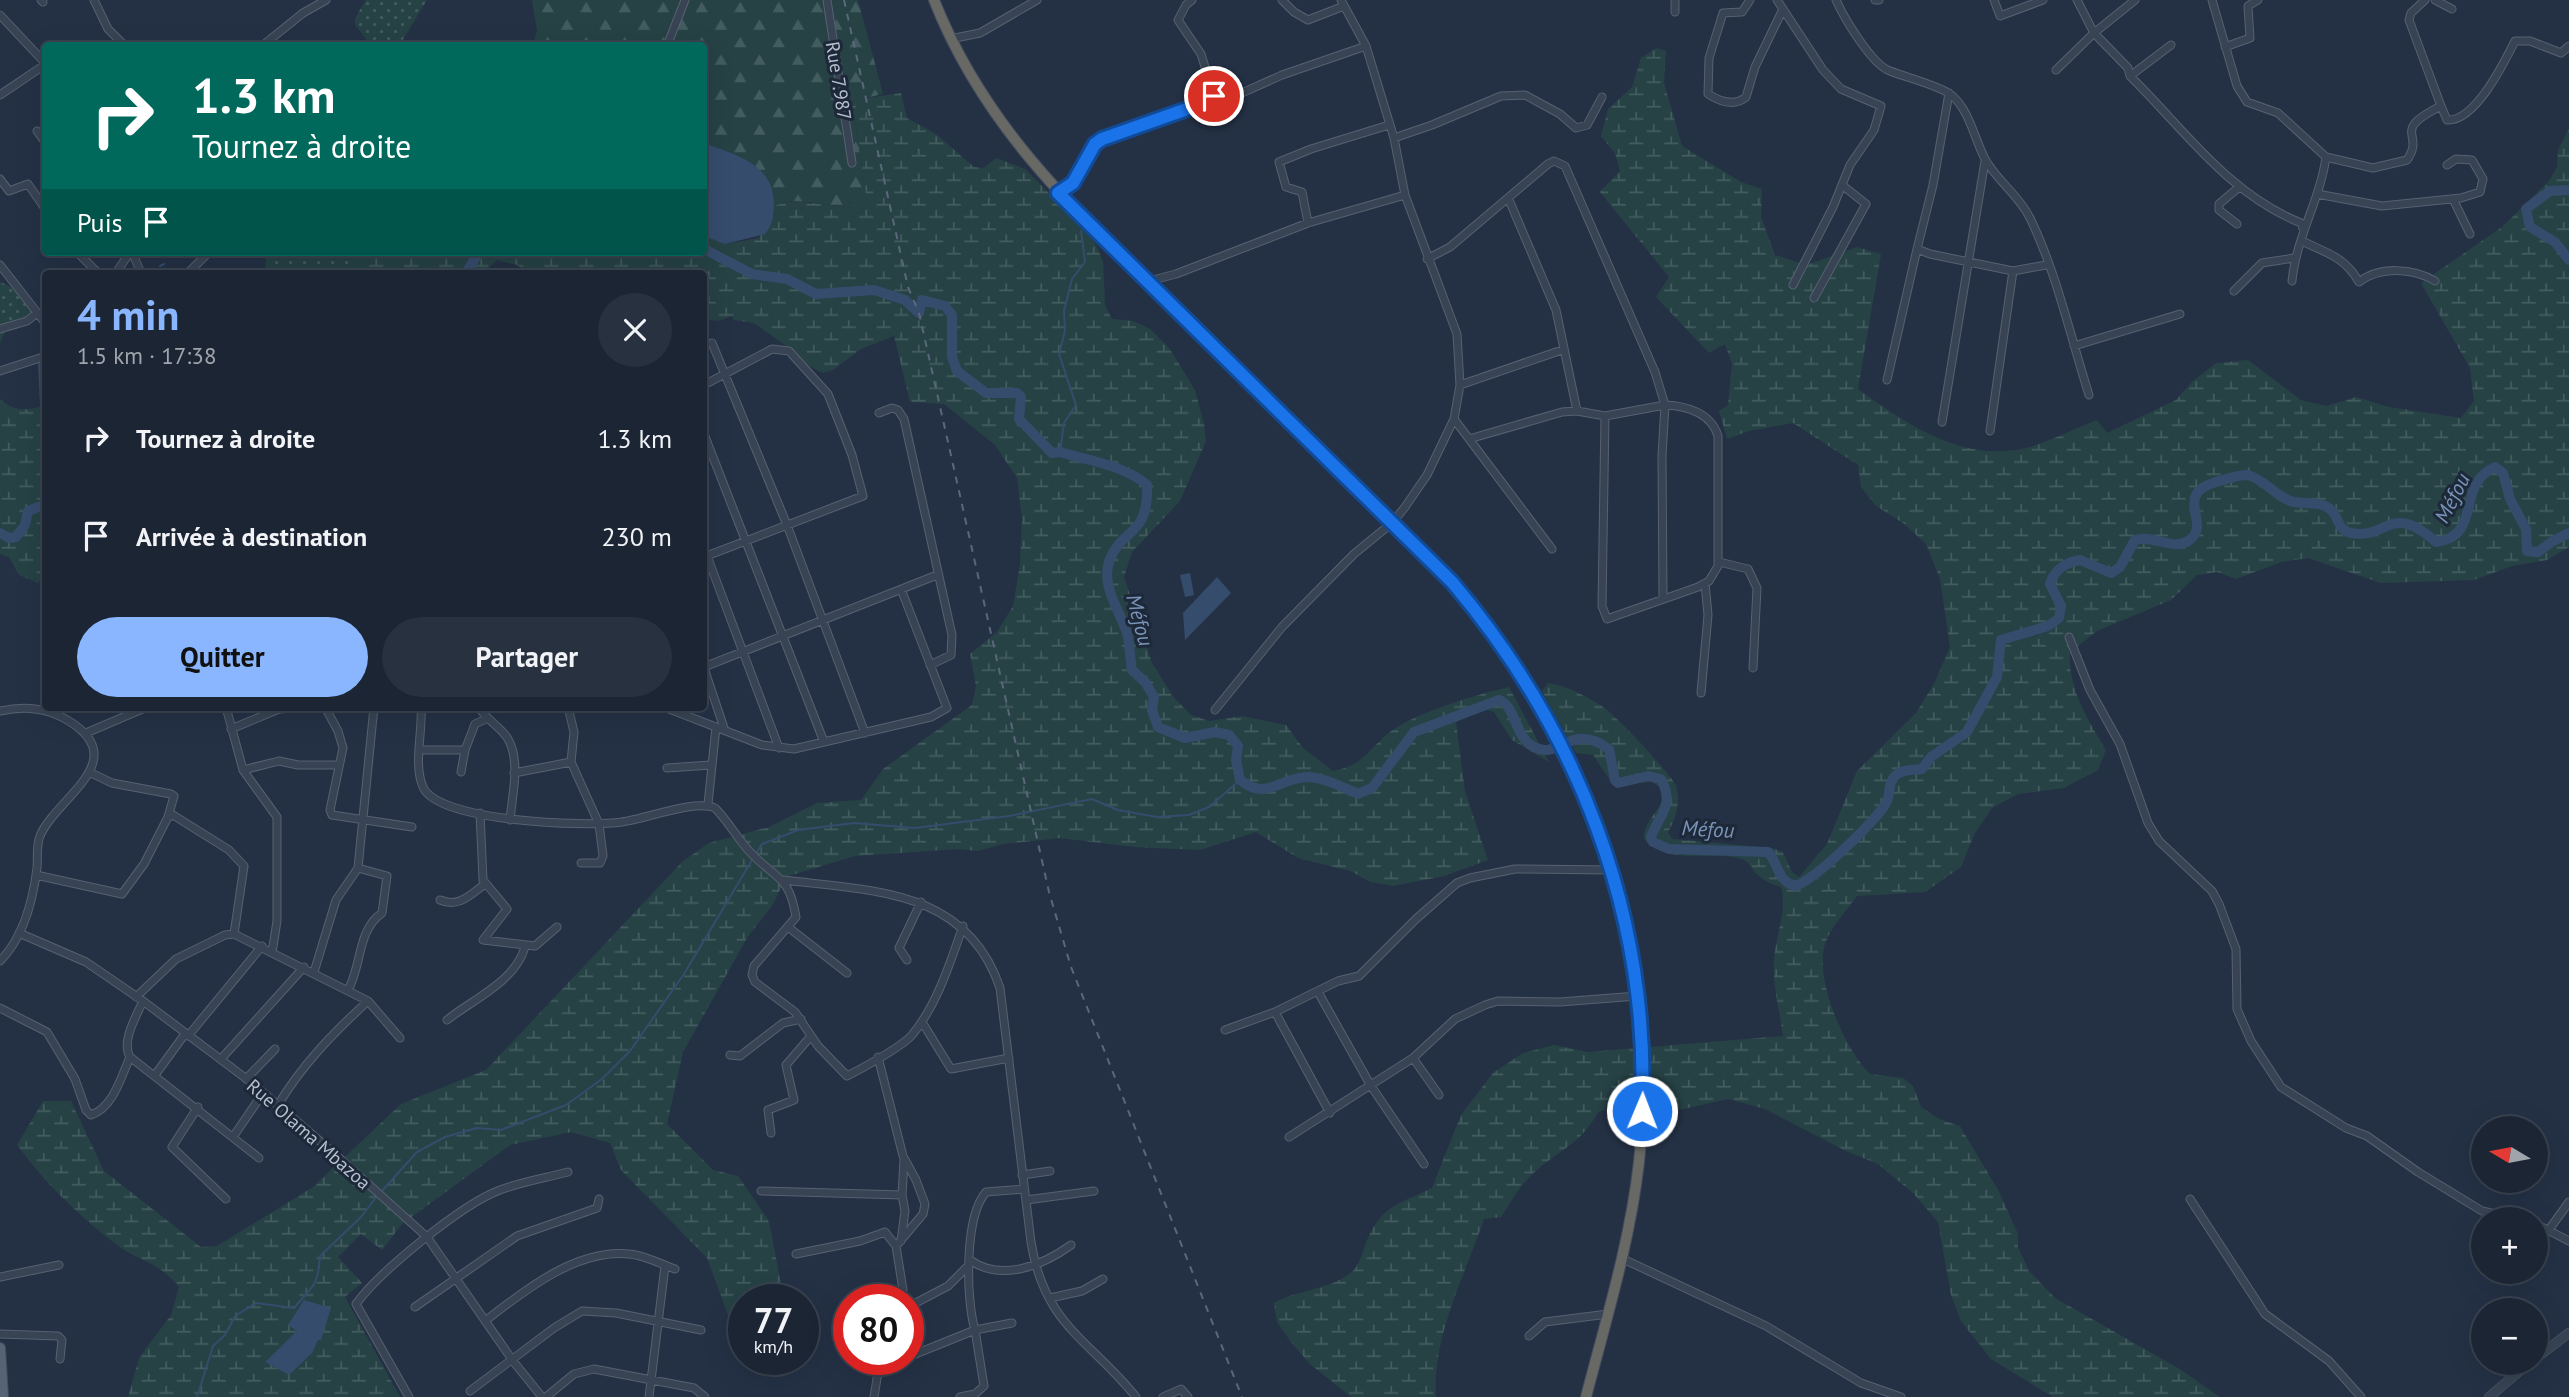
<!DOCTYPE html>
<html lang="fr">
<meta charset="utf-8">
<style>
:root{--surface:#1b2534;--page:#283140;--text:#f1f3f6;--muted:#a0a5ac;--line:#39424f;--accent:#89b6ff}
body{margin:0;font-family:"PT Sans",sans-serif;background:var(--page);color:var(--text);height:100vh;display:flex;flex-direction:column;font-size:26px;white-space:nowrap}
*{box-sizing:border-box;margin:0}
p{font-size:23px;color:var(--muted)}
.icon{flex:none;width:38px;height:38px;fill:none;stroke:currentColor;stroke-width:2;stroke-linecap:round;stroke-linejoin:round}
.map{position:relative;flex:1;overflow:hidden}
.panel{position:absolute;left:42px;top:270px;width:665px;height:441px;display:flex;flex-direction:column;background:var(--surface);border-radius:7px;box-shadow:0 7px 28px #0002,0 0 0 2px var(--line)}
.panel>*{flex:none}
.hud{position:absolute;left:42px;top:42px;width:665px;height:214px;border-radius:7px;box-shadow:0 7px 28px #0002,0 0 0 2px var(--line);background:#00695c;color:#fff;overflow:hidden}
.needle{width:46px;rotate:280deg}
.fabs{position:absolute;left:2471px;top:1116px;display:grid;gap:14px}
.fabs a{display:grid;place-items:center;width:77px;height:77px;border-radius:50%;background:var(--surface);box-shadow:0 7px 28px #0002,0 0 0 2px var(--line);font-size:35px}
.speed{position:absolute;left:728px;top:1284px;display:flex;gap:14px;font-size:35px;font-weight:700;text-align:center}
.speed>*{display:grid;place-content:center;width:91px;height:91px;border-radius:50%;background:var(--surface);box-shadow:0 7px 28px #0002,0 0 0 2px var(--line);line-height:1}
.speed small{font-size:18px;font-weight:400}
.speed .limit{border:10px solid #d22;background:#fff;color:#111}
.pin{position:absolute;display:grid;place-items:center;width:60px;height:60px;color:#fff;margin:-30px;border:4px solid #fff;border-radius:50%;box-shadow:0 2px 7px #0007}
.me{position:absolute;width:77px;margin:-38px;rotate:1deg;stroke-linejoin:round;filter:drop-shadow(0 0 5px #0008)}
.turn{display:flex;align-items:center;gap:24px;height:147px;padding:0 35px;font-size:32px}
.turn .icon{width:91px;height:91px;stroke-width:2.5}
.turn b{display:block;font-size:49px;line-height:60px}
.then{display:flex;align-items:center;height:66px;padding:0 35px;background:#0003;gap:14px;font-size:26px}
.round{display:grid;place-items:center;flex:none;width:74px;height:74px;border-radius:37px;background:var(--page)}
.head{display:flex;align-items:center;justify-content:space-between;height:119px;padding:0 35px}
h1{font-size:42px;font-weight:800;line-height:52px;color:var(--accent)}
.cta{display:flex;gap:14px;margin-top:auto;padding:14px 35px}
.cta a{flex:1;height:80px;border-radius:42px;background:var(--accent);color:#111;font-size:28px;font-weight:800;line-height:80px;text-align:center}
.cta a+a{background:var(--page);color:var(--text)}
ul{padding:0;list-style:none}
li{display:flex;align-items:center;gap:21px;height:98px;padding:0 35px}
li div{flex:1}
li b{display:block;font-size:26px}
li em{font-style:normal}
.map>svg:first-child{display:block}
.grass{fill:url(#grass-dots)}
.forest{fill:url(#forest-firs)}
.wetland{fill:url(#wetland-marsh)}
.water{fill:#364c6d}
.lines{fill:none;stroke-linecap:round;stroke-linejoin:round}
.stream{stroke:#364c6d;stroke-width:2}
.river{stroke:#364c6d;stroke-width:10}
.minor-casing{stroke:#576171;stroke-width:9}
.tertiary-casing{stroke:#576171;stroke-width:10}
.primary-casing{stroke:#424c5d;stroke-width:12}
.trunk-casing{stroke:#434e5e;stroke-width:12}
.minor{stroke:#384454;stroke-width:7}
.tertiary{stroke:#384454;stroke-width:9}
.primary{stroke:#566374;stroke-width:10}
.trunk{stroke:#686864;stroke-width:10}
.rail{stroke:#5a677b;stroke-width:2;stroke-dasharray:7 7;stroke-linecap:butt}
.route-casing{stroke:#114b97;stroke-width:18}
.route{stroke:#1a73e8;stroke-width:12}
.labels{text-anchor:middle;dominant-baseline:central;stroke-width:6;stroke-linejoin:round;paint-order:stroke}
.street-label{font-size:19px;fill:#b6bfcd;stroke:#1d2839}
.water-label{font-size:21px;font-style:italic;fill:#7a94b8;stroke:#1d2839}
</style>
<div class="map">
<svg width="2569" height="1397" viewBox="0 0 2569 1397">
<defs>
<pattern id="grass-dots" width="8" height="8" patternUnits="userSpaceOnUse" patternTransform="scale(1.75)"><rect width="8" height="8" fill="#264245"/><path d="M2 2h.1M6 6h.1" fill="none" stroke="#435c5f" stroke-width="1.8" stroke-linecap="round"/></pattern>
<pattern id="forest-firs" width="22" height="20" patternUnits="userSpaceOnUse" patternTransform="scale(1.75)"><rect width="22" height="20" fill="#264245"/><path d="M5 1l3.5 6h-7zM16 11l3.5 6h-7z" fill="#435c5f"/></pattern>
<pattern id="wetland-marsh" width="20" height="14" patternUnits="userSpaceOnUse" patternTransform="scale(1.75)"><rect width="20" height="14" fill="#264245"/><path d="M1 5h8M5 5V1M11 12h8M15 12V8" fill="none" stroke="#435c5f"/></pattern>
</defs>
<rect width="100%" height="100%" fill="#243145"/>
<path class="grass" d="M366,0H427L399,46L369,45C357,20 346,31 366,0Z
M266,252H365L344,273H265Z
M0,282L13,288L37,312L34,317C17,322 5,325 0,344Z"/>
<path class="forest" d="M532,0H858L883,94L852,101L867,202C837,215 802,192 774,206V195L728,152L704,143V46L533,45L537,30Z"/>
<path class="wetland" d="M1656,48L1666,51L1664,83L1682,146L1741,182L1762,189L1761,217L1775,255L1807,265L1857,247L1881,254L1858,389C1904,422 1956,459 2016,450C2040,447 2073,429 2097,420L2107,433L2176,400L2192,382L2216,363L2248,360L2301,400L2326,406L2356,397L2389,407L2461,418L2474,401L2470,368L2421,283L2502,227L2549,181L2557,167L2558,150L2569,129V547L2547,560L2512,566L2474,580L2381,583L2308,558L2281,562L2236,579L2217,572L2197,575L2171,600L2097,631L2070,652C2068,689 2087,719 2106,750L2098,770L2064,788L2018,794L1992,808L1975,833L1961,867L1925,892L1857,896C1847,910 1832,926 1826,941C1812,976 1845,1050 1870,1074L1903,1078L1913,1086L1921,1107L1939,1119L1960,1126L1998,1190L2018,1234V1247L2029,1271L2055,1298L2178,1368L2220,1397H2053L1991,1359L1961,1321L1951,1295L1938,1222L1913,1193L1878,1164L1846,1151L1765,1109L1728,1099L1670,1112L1615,1107L1598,1112C1579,1148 1553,1151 1527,1180C1517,1190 1509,1205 1501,1217L1484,1219C1465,1275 1432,1337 1436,1397H1351L1310,1364L1291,1342L1277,1322L1274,1303C1298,1289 1333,1290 1354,1270C1360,1263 1364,1248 1367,1240C1383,1204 1400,1204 1432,1188L1461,1115L1493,1073L1523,1053L1554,1045L1588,1052L1783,1036C1780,1013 1773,987 1774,964C1774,938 1788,911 1781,887C1772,884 1764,881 1757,874C1751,869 1750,862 1742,859C1711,850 1667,866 1644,839C1643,818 1668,808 1661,788L1651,782L1613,785L1593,755L1576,753L1542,691L1548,683C1568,686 1591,698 1607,710C1617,717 1672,775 1676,786C1681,802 1676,818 1668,832L1672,839L1772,848L1783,852L1792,872L1799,877L1827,844L1857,771L1916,713L1935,682L1950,647L1940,579L1926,544L1903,523L1876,506L1861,487L1858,465L1793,423L1749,431L1727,439L1719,411L1728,405L1732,364L1725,344L1709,353L1656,297L1669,277L1600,192L1620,171L1615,153L1601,136L1608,109L1632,87L1641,58Z
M901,93L907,118L936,134L974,167L984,168L996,158L1025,169L1092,236L1103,261L1105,305L1112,319L1133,321L1150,329L1170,349L1195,390L1204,424L1206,441L1180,501L1132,552L1124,577L1152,663L1175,699L1191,715L1209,721L1242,716L1286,725L1303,748L1333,771C1365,765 1367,750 1390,732C1414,713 1479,694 1509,687L1549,762L1512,740L1494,712L1485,709L1456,722L1465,791L1488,860L1444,876L1393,886L1371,882L1350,871L1298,858L1256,832L1200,850L1134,847L1060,838L1003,844L978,851L958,849L855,856L782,878V886L773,904L747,938L683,1052L667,1124L713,1170L738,1176L769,1221L784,1300H744V1337L731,1323L707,1258L621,1170L610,1143L571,1132L510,1145L402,1224L382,1250L361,1234L338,1257L362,1283L345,1297L400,1397H128L139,1358L171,1315L179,1287C157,1260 141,1263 117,1245C80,1217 45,1183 17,1145L43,1101H71L104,1171L201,1247L217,1246L313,1187L401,1104L486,1070L683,861L709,843L769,827L817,803L861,800L883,769L972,705L976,686L970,654L997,632L1013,606L1020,565L1022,519L1017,478L995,445L944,404L910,402L894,336L861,349L833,370L823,373L805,364L788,347L754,323L734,320L732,316L718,321L704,319V273H528L517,265L497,260L484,273H344L365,252H704V236L726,244L759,238L774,214V206C802,193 839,215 867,202L852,100Z
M0,399C14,412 29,411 45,405L46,572L38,583L19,575L9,557L0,554Z"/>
<path class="water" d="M704,143C735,155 773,163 774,203C774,214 773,225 765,234L725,244L704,236Z
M1190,573L1194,595L1185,597L1180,575Z
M1217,577L1231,593L1185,640L1183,613Z
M304,1300L331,1308L321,1340H318L312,1353L289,1375L265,1362L297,1331L288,1325Z"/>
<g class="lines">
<path class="stream" d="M160,266L164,264
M39,363L41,406
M1060,452L1064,423L1076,405L1059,354L1065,331L1064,311L1072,279L1085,262L1081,231
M755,855L762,844L798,830L854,823L915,828L1009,816L1092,799L1118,810L1157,817L1189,815L1209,807L1240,780
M381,1192L417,1152L445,1137L477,1128L501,1130L566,1105L602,1079L630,1051L684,974L752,860
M197,1397L213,1346L225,1335L235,1316L256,1303L294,1308C312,1286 318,1288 320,1256L361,1217L377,1196"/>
<path class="river" d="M2569,190L2550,191L2526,209L2530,227L2555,242L2569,260
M704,249L752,274L787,279L816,294L874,290L905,300L919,313L922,300L945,306L952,315V357L957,371L986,393H1017L1021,397L1019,419L1052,453L1060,452C1087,460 1126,466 1147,485C1149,537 1123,527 1110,559C1099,587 1122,612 1128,637C1130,648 1130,659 1132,670L1145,682L1154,697L1152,710L1158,727L1185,738L1215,732L1229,735L1238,746L1236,760L1240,780C1267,801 1277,779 1306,777C1323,777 1342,787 1358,794L1372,788L1414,732L1499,700C1517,707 1514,737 1534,747C1560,761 1569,721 1609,749L1615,780L1618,783L1648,776L1661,779C1675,806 1660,813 1651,837L1653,842L1669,849L1768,852C1779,864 1777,882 1796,886C1819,876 1870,826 1885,805C1892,795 1886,784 1896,775C1903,769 1913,770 1922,769L1931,757L1967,732L1997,677L2001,640L2048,626L2059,618L2061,606L2050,584C2054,570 2066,562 2080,560L2111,573L2120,567L2135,540C2152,534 2173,551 2188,541C2214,525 2171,495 2216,482C2227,479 2236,475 2248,475C2266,480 2276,498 2294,502C2305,504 2322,501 2331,510C2339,517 2337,530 2351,533C2388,540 2390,501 2436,542C2483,537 2455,484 2495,467L2503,473L2510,499L2526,529L2527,551L2538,552L2553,541L2569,533
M466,273L479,252
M0,533L9,538L16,537L25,525L28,511L46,504"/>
<defs>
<path id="minor" d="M41,0L43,2
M94,0L108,29L125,46
M827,0L852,163
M1192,0L1186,5L1178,20L1201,54L1214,96
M1282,0L1294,12L1308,20L1344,6
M1750,0L1742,12L1723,13L1709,58L1708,94C1719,101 1734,107 1746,97L1755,67L1783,9
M1777,0L1823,70L1841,89L1881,106L1874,130L1850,165L1833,207L1793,285
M1836,0C1844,18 1872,65 1890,71C1905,77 1937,85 1950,94C1969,108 1974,138 1985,159C1997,181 2019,195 2030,218C2057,274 2070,335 2089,395
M1875,0H1879
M1994,0L2000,16L2043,0
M2135,0L2094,33L2128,68L2130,76L2171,45
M2212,0L2237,86L2247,102L2278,113L2326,157L2373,168L2407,160C2426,133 2389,132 2441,106L2409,20L2411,13L2425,0
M2435,0L2452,9
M1675,12V0
M0,15L46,64
M950,39L980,33L1037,0
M262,46L303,13L326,0
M667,46L685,0
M2225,47L2250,38L2248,6L2258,0
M2056,70L2094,33L2077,0
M2130,76C2184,129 2228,194 2301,223L2304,231
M1949,93L1933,185L1917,249L1930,254L2013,271L2046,265
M0,95L46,64
M2441,106L2447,120C2475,122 2504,63 2515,41H2530L2561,53L2569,46
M37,131L46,143
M1394,138L1432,125L1501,96L1525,95L1560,114L1576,128L1587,125L1602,97
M0,179L9,191L28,184L46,210
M1059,193C1085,175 1083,152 1102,139L1207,102L1214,96L1242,93L1282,75L1366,46
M2317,194L2382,206L2461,198L2480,192L2483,179L2472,160L2456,159L2447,165
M2453,199L2470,234
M1509,200L1556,310L1577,411L1605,416
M1308,223L1302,192L1286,187L1279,162L1311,149L1389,125
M2237,224L2219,210V204L2238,188
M2302,241C2326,253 2344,256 2359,282C2380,266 2413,268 2435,281
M77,252L98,273
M132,252L141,273
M1427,259L1450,247L1548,164L1554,161L1565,166L1655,372L1665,405L1662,456L1663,597
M0,265L46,324
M116,273L130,252
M188,273L209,252
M1149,281L1176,274L1308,223L1405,195
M2292,281C2296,238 2320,200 2326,157
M2234,291L2262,263L2294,258
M1814,298L1866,204L1842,185
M0,329L27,321L37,313
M712,343L787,525L865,733
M2074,346L2180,314
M0,371L46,356
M1887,380L1917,249
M704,385L772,349L789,351L828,394L852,455L863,496L704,557
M1460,385L1562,350
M1665,405C1687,406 1711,413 1718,436V566L1709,581L1698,587L1607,619L1602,606L1605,416Z
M879,413L892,408L898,410L904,419L952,635L951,655L930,665
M1454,419L1552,549
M1942,422L1985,161
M1990,431L2013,271
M704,434L824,742
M1469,439L1562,412L1577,411
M707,556L779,748
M1719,562L1748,569L1757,588L1753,668
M2069,637L2090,690L2120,744L2148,823L2159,841L2212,891L2219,904L2236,949L2237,1009L2251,1041L2281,1087L2346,1128L2367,1136L2418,1172L2482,1211L2524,1220
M46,665V685
M704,667L937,575
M704,668L725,731
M1701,693L1708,615L1705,583
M226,707L243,770L277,817V921L272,953
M325,707L338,731L343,748L330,810L332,815L412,827
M421,707C423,731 413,764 423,787C438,822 586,827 622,822C646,819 695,799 715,808C728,821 737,838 750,852C775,879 789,874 796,917L754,966L752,975L755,982L795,1012L818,1046L847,1076C861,1069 903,1046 912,1035C937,1005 950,963 963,926
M479,707C486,720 502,728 508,739C521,761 512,796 510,820
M568,707L574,732L571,762L599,824L603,856L600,863H581
M664,707L762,745L794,749L931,717L947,708L901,589
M1215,710L1282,627L1354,554L1393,522L1405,507L1427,475L1454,419L1460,385L1457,334L1405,195L1394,138L1366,46L1341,0
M0,711C26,705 50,708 72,723C131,762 55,799 40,836C36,845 38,858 37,868C33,900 24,937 0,961
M231,729L279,709L310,707
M86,733L147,707
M421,750H465
M667,768L711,765
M243,770L279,761L298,765H338
M89,772L112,783L171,794L174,796L168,817
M461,772L465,750L475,724L486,719
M514,773L571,762
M708,804L716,727
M480,813L483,880L507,909L483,940L535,946L557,927
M36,875L122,894L144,864L168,817L173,815L229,850L244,866L234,934
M784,880C873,891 967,889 1000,988L1031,1242C1044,1325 1090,1340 1136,1397
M440,900C459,908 470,895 485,884
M788,927L847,973
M19,933L86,962L143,1001L252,1083L336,1155L427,1237L513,1361L542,1397
M907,960L899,948L921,902
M314,972L336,900L358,868
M348,990C362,966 357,930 382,913L387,876L358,868L374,707
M1318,992L1371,1086L1424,1164
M136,997L176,959L225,935L234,934L368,1001L400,1038
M143,1001C136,1017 121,1041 130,1057L259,1158
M0,1008L47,1032L75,1079L86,1110L91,1115C113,1108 121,1077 130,1057
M1275,1012L1330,1113
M447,1020C473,999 515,982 525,947
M922,1022L951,1069L1009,1058
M1225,1030L1275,1012L1338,981L1359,976L1416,919L1457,883L1470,878L1515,869L1613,870
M188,1036L262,946
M730,1055L740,1056L783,1023L801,1019
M878,1057L903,1156L916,1180L925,1204L923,1214L896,1246L903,1290L900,1300
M1413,1058L1439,1095
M221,1059L304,967
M155,1075L185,1034
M246,1079L275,1049
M278,1105C302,1065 333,1033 368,1001
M198,1107L172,1147L226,1199
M771,1133L768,1110L794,1100L786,1065L811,1036
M233,1137L263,1093
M1289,1137L1413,1058L1455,1019L1485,1005L1498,1001L1560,1002L1637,996
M1022,1175L1050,1171
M761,1191L902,1195
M2190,1199L2265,1314L2329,1361L2361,1397
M1026,1200L1094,1191
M2536,1224L2569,1241
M2548,1231L2569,1202
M901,1241L905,1211L902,1195L904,1160
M796,1254L860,1241L885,1232L896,1246
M1621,1258L1766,1326L1861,1383L1901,1397
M970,1260C1001,1282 1042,1266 1071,1245
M0,1277L59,1265
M1050,1298L1082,1291L1103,1279
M415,1307L517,1236L597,1208L599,1199
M908,1307L948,1286L966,1268
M485,1321C525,1290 576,1249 629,1254C644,1255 661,1264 675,1269
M0,1334L58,1336L62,1340L60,1359
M1529,1336L1545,1322L1608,1314
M908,1357L975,1330C966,1300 964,1217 986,1192L1024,1189
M878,1369L900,1360
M470,1391L554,1328L582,1311L616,1313L701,1330
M409,1397L356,1304C379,1272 462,1204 500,1190C521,1182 545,1178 568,1172
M546,1397L574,1374L594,1369L694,1388L705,1397
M649,1397L665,1266
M874,1397L880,1360
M960,1397L975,1394L984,1386L975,1330L1012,1323
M1163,1397L1181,1389L1188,1397"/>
<path id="tertiary" d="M2536,1358L2569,1333
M2489,1397L2529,1363"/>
<path id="primary" d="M0,1348L3,1397"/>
<path id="trunk" d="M934,0C987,134 1083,218 1184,316C1254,383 1324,451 1391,520C1420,550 1451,578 1476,611C1599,767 1660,964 1639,1162C1630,1242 1606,1320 1586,1397"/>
</defs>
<use href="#minor" class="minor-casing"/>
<use href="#tertiary" class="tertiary-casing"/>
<use href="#primary" class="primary-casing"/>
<use href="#trunk" class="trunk-casing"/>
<use href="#minor" class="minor"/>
<use href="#tertiary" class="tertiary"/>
<use href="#primary" class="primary"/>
<use href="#trunk" class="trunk"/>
<path class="rail" d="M844,0L908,287L919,313L1049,892L1071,967L1242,1397"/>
</g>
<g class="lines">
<defs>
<path id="route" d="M1214,96L1207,102L1102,139L1095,144L1073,183L1058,193L1452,582C1578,731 1650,915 1642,1111"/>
</defs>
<use href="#route" class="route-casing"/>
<use href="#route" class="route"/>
</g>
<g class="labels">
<g class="street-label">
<text transform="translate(839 81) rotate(81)">Rue 7.987</text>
<text transform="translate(309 1134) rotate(41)">Rue Olama Mbazoa</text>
</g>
<g class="water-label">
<text transform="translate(2452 498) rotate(-63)">Méfou</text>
<text transform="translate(1140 620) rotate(75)">Méfou</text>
<text transform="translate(1708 829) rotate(3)">Méfou</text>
</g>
</g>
</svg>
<div class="fabs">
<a><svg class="needle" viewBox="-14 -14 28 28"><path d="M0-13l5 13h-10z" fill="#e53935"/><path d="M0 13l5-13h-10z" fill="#a0a5ac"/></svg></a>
<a>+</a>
<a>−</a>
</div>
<div class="speed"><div>77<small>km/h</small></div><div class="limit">80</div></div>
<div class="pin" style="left:1214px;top:96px;background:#d93025"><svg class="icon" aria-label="arrive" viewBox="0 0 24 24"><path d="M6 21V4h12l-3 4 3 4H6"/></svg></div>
<svg class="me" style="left:1642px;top:1111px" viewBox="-20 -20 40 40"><circle r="17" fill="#1a73e8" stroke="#fff" stroke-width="3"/><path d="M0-11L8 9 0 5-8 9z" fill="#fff"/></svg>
<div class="hud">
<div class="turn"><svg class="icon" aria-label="right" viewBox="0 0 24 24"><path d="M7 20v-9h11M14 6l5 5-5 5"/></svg><div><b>1.3 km</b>Tournez à droite</div></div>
<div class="then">Puis<svg class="icon" aria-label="arrive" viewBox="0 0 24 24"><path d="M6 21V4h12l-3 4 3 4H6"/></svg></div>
</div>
<section class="panel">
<div class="head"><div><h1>4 min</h1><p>1.5 km · 17:38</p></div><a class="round"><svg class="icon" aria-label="close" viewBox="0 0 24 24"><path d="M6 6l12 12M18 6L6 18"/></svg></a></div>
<ul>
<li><svg class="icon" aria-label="right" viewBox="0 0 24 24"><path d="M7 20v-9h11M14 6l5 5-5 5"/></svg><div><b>Tournez à droite</b></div><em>1.3 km</em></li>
<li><svg class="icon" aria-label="arrive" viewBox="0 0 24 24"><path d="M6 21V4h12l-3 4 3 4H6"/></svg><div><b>Arrivée à destination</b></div><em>230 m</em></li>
</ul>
<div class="cta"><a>Quitter</a><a>Partager</a></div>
</section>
</div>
